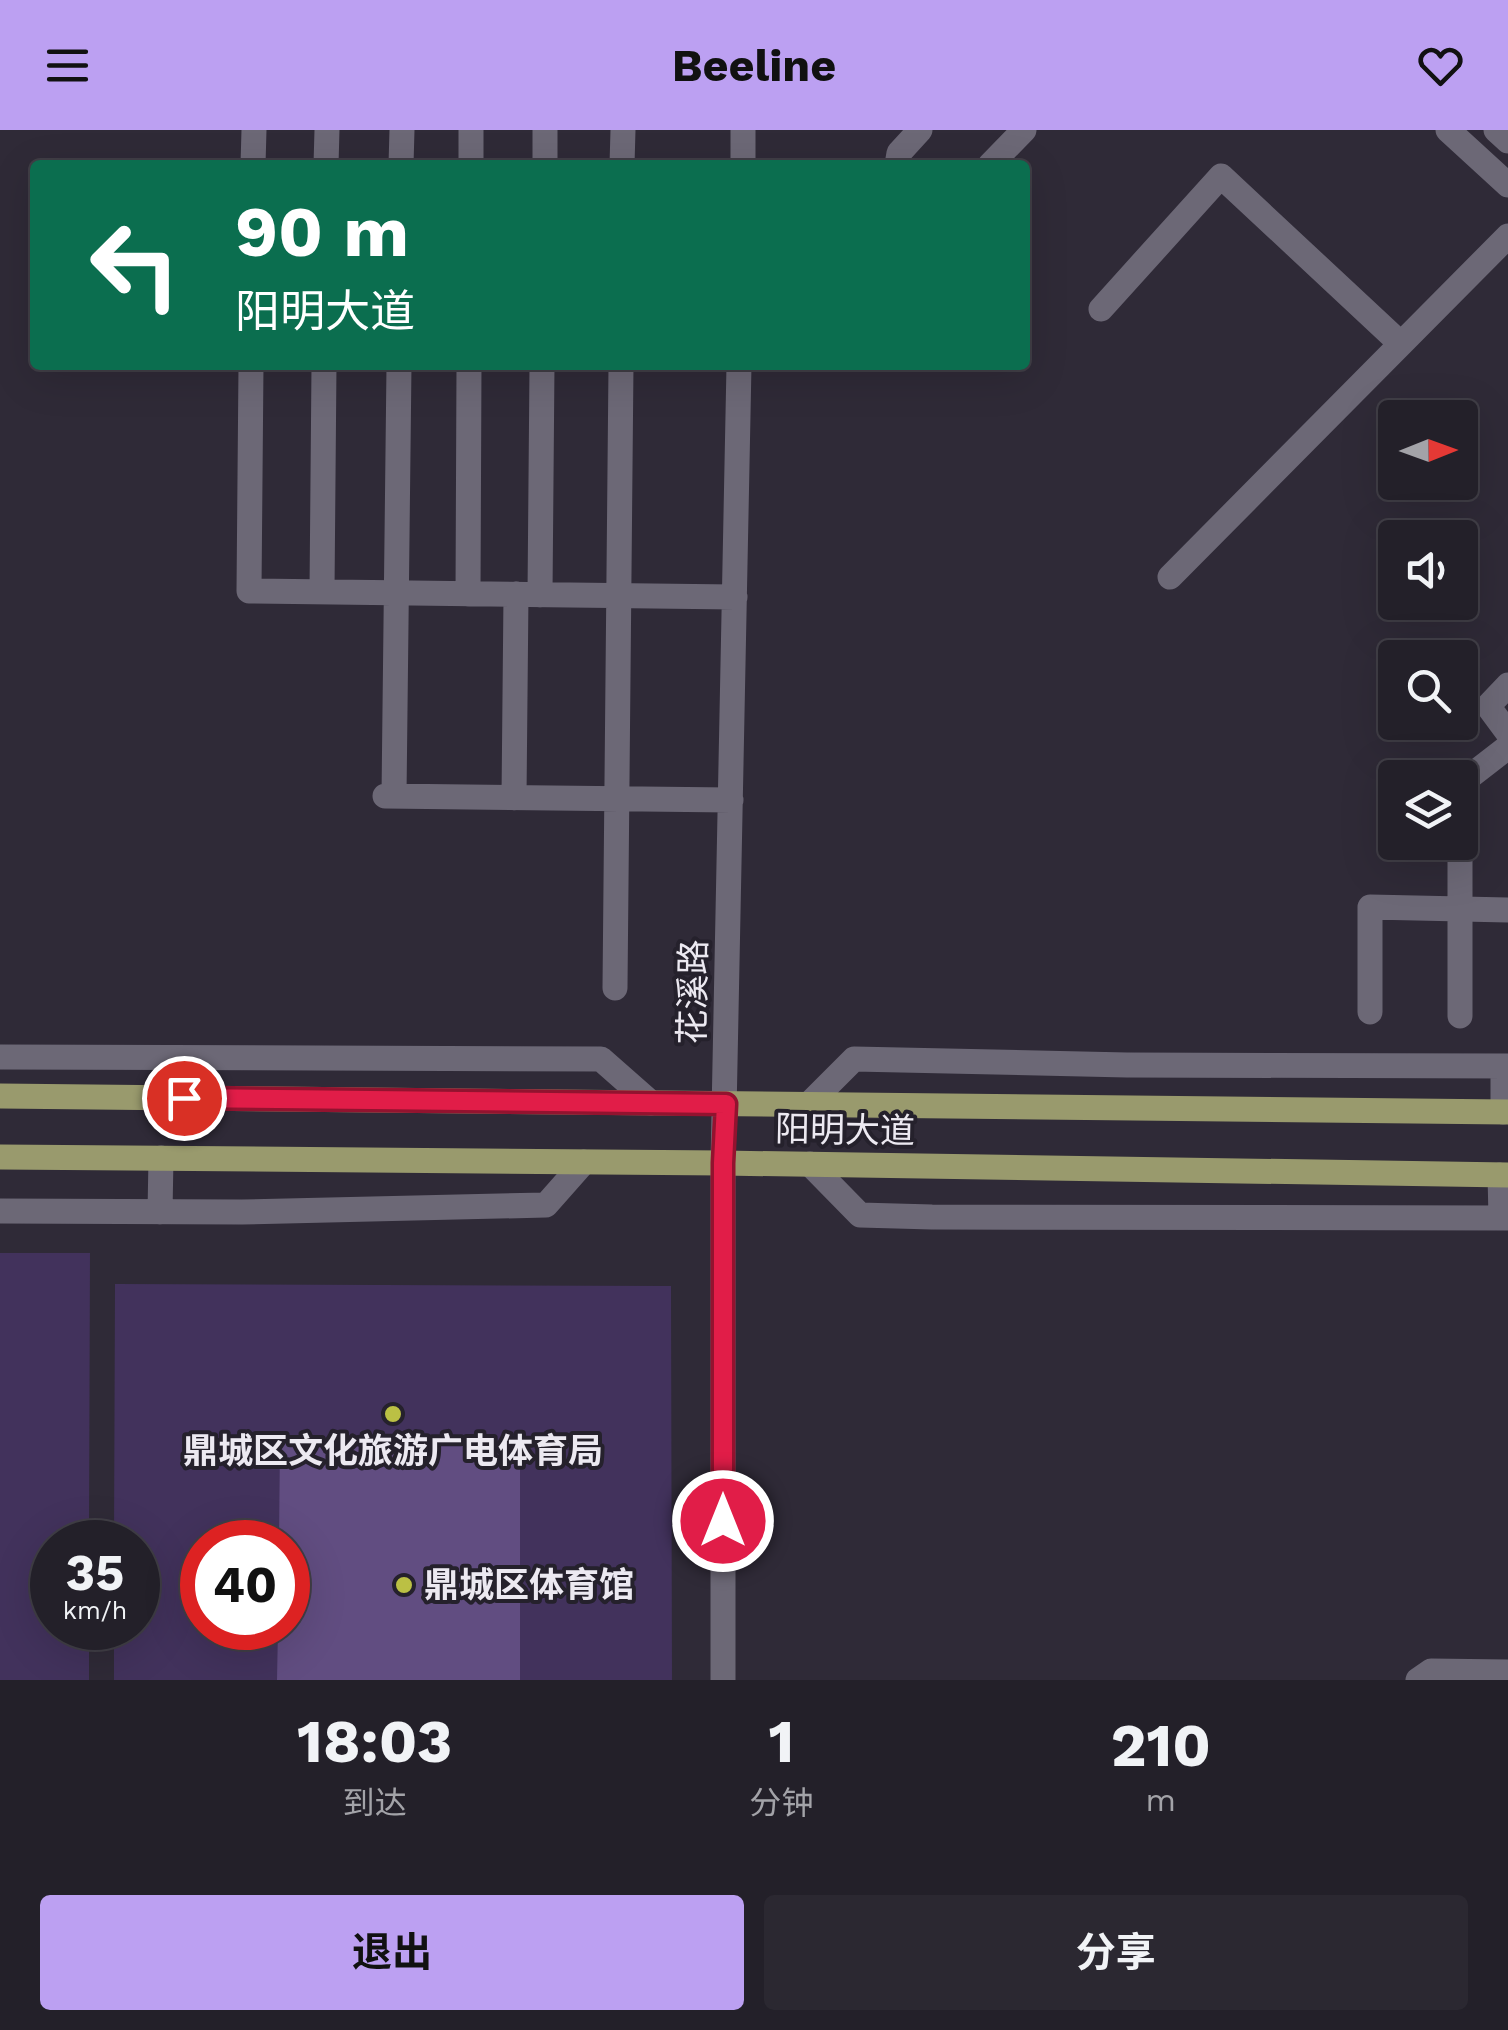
<!DOCTYPE html>
<html lang="zh">
<meta charset="utf-8">
<style>
:root{--surface:#232029;--page:#2b2831;--text:#f1f3f6;--muted:#a3a3a8;--line:#403e46;--accent:#bca0f2}
body{margin:0;font-family:"Work Sans","Noto Sans SC",sans-serif;background:var(--page);color:var(--text);height:100vh;display:flex;flex-direction:column;font-size:38px;white-space:nowrap}
*{box-sizing:border-box;margin:0}
p{font-size:32px;color:var(--muted)}
.icon{flex:none;width:55px;height:55px;fill:none;stroke:currentColor;stroke-width:2;stroke-linecap:round;stroke-linejoin:round}
.map{position:relative;height:1550px;overflow:hidden}
.details{display:flex;flex-direction:column;background:var(--surface);flex:1}
.details>*{flex:none}
.banner{position:absolute;left:30px;top:30px;width:1000px;height:210px;border-radius:10px;box-shadow:0 10px 40px #0002,0 0 0 2px var(--line);background:#0b6e4f;color:#fff;overflow:hidden}
.needle{width:65px;rotate:89deg}
.controls{position:absolute;left:1378px;top:270px;display:grid;gap:20px}
.controls a{display:grid;place-items:center;width:100px;height:100px;border-radius:10px;background:var(--surface);box-shadow:0 10px 40px #0002,0 0 0 2px var(--line);font-size:50px}
.speed{position:absolute;left:30px;top:1390px;display:flex;gap:20px;font-size:50px;font-weight:700;text-align:center}
.speed>*{display:grid;place-content:center;width:130px;height:130px;border-radius:50%;background:var(--surface);box-shadow:0 10px 40px #0002,0 0 0 2px var(--line);line-height:1}
.speed small{font-size:25px;font-weight:400}
.speed .limit{border:15px solid #d22;background:#fff;color:#111}
.pin{position:absolute;display:grid;place-items:center;width:85px;height:85px;color:#fff;margin:-42px;border:5px solid #fff;border-radius:50%;box-shadow:0 2px 10px #0007}
.me{position:absolute;width:110px;margin:-55px;rotate:0deg;stroke-linejoin:round;filter:drop-shadow(0 0 8px #0008)}
.turn{display:flex;align-items:center;gap:35px;height:210px;padding:0 40px;font-size:45px}
.turn .icon{width:130px;height:130px;stroke-width:2.5}
.turn b{display:block;font-size:70px;line-height:85px}
.eta{display:flex;justify-content:space-evenly;align-items:center;height:170px;text-align:center}
.eta b{font-size:60px;font-weight:700;line-height:70px}
.cta{display:flex;gap:20px;margin-top:auto;padding:20px 40px}
.cta a{flex:1;height:115px;border-radius:10px;background:var(--accent);color:#111;font-size:40px;font-weight:700;line-height:115px;text-align:center}
.cta a+a{background:var(--page);color:var(--text)}
header{display:flex;justify-content:space-between;align-items:center;height:130px;padding:0 40px;background:var(--accent);color:#111;font-size:45px;font-weight:700}
.map>svg:first-child{display:block}
.green{fill:#42325c;fill-rule:evenodd}
.building{fill:#614d81}
.lines{fill:none;stroke-linecap:round;stroke-linejoin:round}
.minor{stroke:#6c6876;stroke-width:25}
.major{stroke:#999a6d;stroke-width:25}
.route-casing{stroke:#92132f;stroke-width:25}
.route{stroke:#e11d48;stroke-width:18}
.poi-dot{fill:#bbc044;stroke:#25212c;stroke-width:4}
.labels{text-anchor:middle;dominant-baseline:central;stroke-width:8;stroke-linejoin:round;paint-order:stroke}
.street-label{font-size:35px;fill:#ece9f1;stroke:#25212c}
.poi-label{font-size:35px;font-weight:bold;fill:#ece9f1;stroke:#25212c}
</style>
<header><svg class="icon" aria-label="menu" viewBox="0 0 24 24"><path d="M4 6h16M4 12h16M4 18h16"/></svg>Beeline<svg class="icon" aria-label="heart" viewBox="0 0 24 24"><path d="M12 20l-8-8c-3-5 5-10 8-4 3-6 11-1 8 4z"/></svg></header>
<div class="map">
<svg width="1508" height="1550" viewBox="0 0 1508 1550">
<rect width="100%" height="100%" fill="#2f2a37"/>
<path class="green" d="M0,1123H90L89,1412H52V1498H89V1550H0Z
M115,1154L671,1156L672,1550H114V1498H138V1412H114ZM202,1412H288V1498H202Z"/>
<path class="building" d="M280,1312L520,1315V1550H277L278,1498H288V1412H279Z"/>
<g class="lines">
<path class="minor" d="M1448,0L1508,55
M1496,0L1508,11
M253,35L254,0
M326,35L327,0
M401,35L402,0
M471,35V0
M545,35V0
M622,35L623,0
M743,35V0
M897,35L899,23L920,0
M990,35L1024,0
M1101,179L1221,46L1401,214
M251,235L249,461L735,467
M1170,447L1508,106
M322,462L324,235
M468,464L469,235
M540,465L542,235
M1508,555L1488,576L1508,603
M385,666L731,670
M394,666L399,235
M514,668L516,464
M615,858L621,235
M1370,882V777L1508,780
M1460,886V654L1508,617
M0,927L601,929L651,973
M808,975L854,929L1127,935L1508,936
M1503,982V936
M810,1034L860,1085L932,1087L1508,1088
M1500,1045L1501,1088
M0,1081L242,1082L546,1075L584,1032
M160,1082L161,1028
M723,1550V1033L739,235
M1418,1550L1431,1541L1508,1542"/>
<path class="major" d="M0,966L1508,982
M0,1027L723,1033L1508,1045"/>
</g>
<g class="lines">
<defs>
<path id="route" d="M184,968L726,974L723,1033V1391"/>
</defs>
<use href="#route" class="route-casing"/>
<use href="#route" class="route"/>
</g>
<g class="poi-dot">
<circle cx="393" cy="1284" r="10"/>
<circle cx="404" cy="1455" r="10"/>
</g>
<g class="labels">
<g class="street-label">
<text transform="translate(693 862) rotate(-89)">花溪路</text>
<text transform="translate(845 1000) rotate(1)">阳明大道</text>
</g>
<g class="poi-label">
<text x="393" y="1321">鼎城区文化旅游广电体育局</text>
<text x="424" y="1455" text-anchor="start">鼎城区体育馆</text>
</g>
</g>
</svg>
<div class="controls">
<a><svg class="needle" viewBox="-14 -14 28 28"><path d="M0-13l5 13h-10z" fill="#e53935"/><path d="M0 13l5-13h-10z" fill="#a3a3a8"/></svg></a>
<a><svg class="icon" aria-label="sound" viewBox="0 0 24 24"><path d="M4 9h4l5-4v14l-5-4H4zM17 9q2 3 0 6"/></svg></a>
<a><svg class="icon" aria-label="search" viewBox="0 0 24 24"><circle cx="10" cy="10" r="6"/><path d="M15 15l6 6"/></svg></a>
<a><svg class="icon" aria-label="layers" viewBox="0 0 24 24"><path d="M12 4l9 5-9 5-9-5zM3 14l9 5 9-5"/></svg></a>
</div>
<div class="speed"><div>35<small>km/h</small></div><div class="limit">40</div></div>
<div class="pin" style="left:184px;top:968px;background:#d93025"><svg class="icon" aria-label="arrive" viewBox="0 0 24 24"><path d="M6 21V4h12l-3 4 3 4H6"/></svg></div>
<svg class="me" style="left:723px;top:1391px" viewBox="-20 -20 40 40"><circle r="17" fill="#e11d48" stroke="#fff" stroke-width="3"/><path d="M0-11L8 9 0 5-8 9z" fill="#fff"/></svg>
<div class="banner">
<div class="turn"><svg class="icon" aria-label="left" viewBox="0 0 24 24"><path d="M17 20v-9H6M10 6l-5 5 5 5"/></svg><div><b>90 m</b>阳明大道</div></div>
</div>
</div>
<section class="details">
<div class="eta">
<div><b>18:03</b><p>到达</p></div>
<div><b>1</b><p>分钟</p></div>
<div><b>210</b><p>m</p></div>
</div>
<div class="cta"><a>退出</a><a>分享</a></div>
</section>
